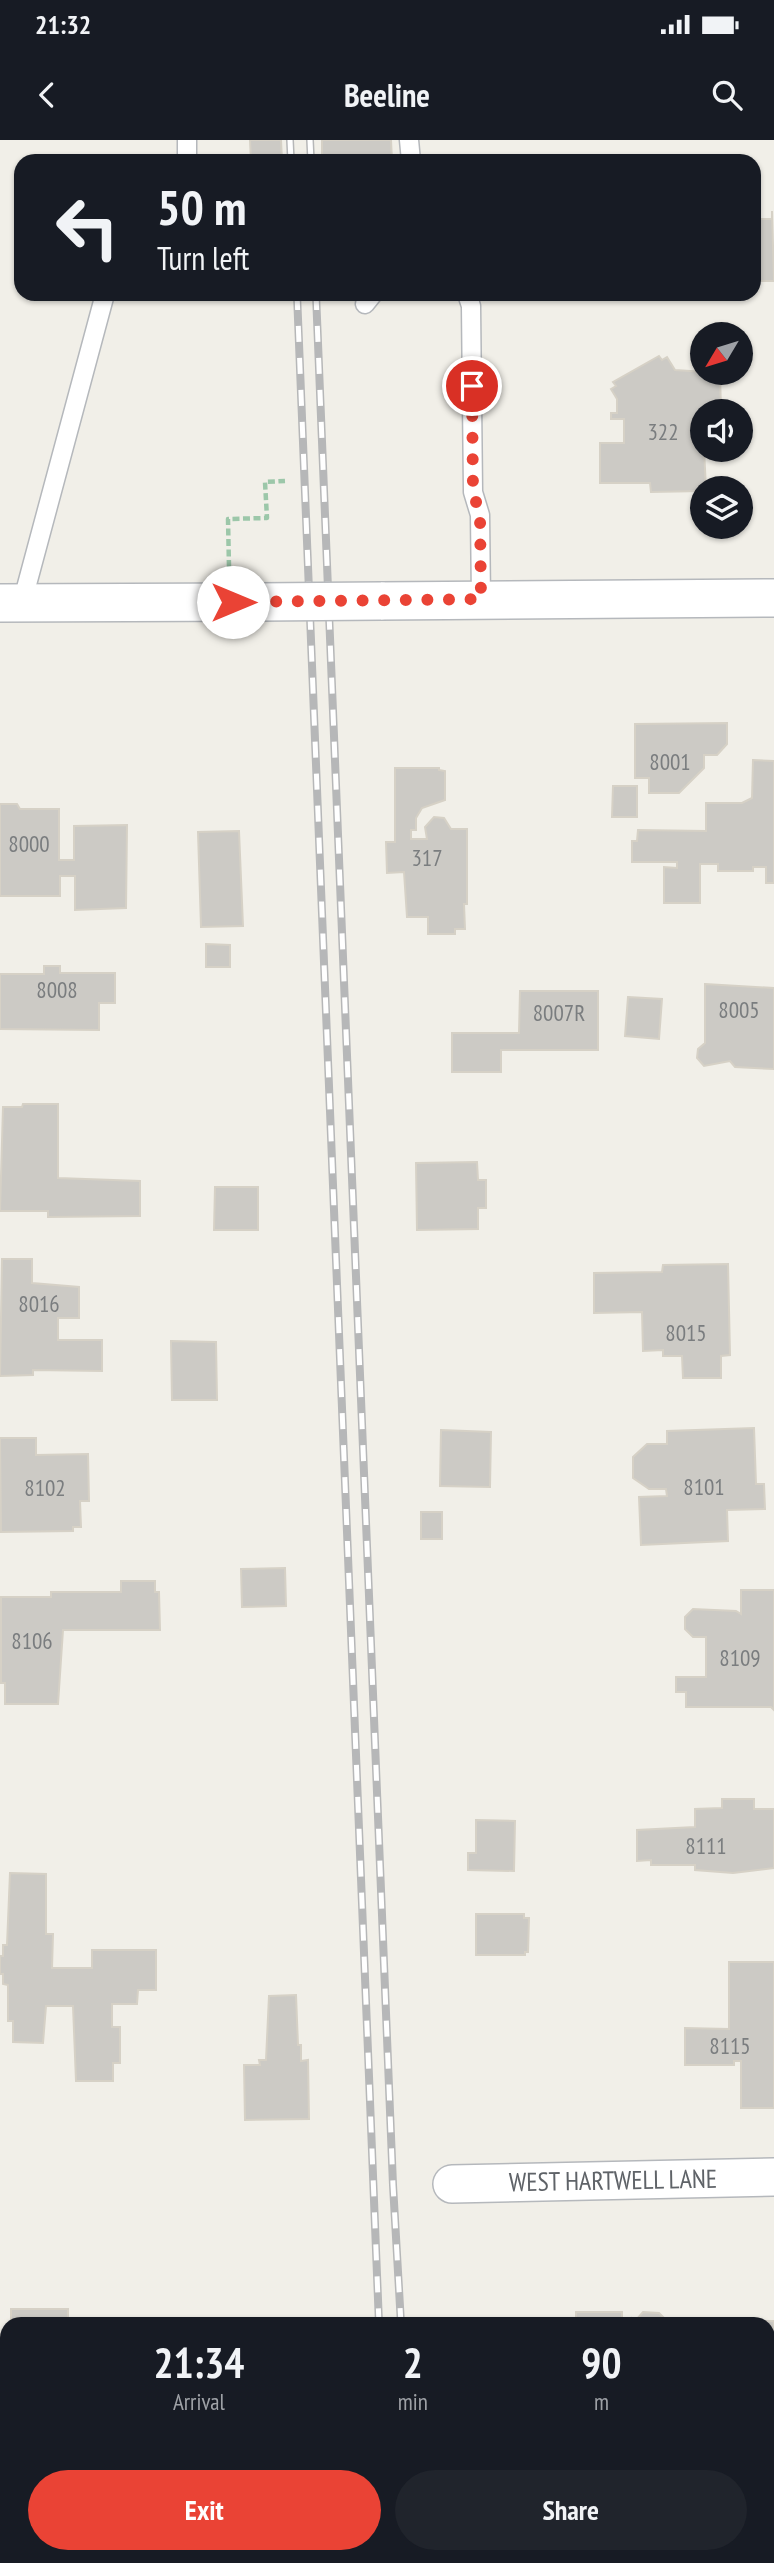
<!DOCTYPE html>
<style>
:root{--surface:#171b24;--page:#20242c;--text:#f1f3f6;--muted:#9ea1a6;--accent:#ea4335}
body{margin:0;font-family:"PT Sans Narrow",sans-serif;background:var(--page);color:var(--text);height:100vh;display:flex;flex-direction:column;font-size:26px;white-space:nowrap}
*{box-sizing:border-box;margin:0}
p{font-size:23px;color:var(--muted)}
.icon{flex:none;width:38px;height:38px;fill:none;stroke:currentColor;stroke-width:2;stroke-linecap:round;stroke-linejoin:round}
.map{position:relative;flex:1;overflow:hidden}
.sheet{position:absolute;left:0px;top:2177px;width:775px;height:247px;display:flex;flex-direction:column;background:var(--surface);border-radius:21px 21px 0 0;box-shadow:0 2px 5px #0004}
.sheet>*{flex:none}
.top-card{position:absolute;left:14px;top:14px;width:747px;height:147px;border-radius:21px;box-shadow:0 2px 5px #0004;background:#171b24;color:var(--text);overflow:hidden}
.needle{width:46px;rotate:232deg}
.buttons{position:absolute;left:690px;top:182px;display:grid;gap:14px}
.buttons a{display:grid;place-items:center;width:63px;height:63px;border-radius:50%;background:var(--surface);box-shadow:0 2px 5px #0004;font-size:35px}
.pin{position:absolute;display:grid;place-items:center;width:60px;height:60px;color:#fff;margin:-30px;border:4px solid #fff;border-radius:50%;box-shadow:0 2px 7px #0007}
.me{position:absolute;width:77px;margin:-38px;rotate:90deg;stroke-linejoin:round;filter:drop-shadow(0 0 5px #0008)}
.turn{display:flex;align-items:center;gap:24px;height:147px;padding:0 28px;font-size:32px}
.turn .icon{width:91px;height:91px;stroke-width:2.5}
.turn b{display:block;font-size:49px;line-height:60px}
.eta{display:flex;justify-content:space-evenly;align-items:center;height:119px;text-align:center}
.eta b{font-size:42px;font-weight:700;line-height:49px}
.cta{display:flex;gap:14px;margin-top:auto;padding:14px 28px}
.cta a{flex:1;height:80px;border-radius:42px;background:var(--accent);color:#fff;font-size:28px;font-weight:700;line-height:80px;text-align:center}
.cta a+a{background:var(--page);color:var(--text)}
.status{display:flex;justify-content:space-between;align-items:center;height:49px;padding:0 35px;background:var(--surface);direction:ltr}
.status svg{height:19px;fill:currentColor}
header{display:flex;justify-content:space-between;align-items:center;height:91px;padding:0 28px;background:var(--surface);font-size:32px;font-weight:700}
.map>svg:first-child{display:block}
.building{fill:#cccac5;stroke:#d6d1c6;stroke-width:2}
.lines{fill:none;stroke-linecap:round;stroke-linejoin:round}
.lane-casing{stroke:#b5b8bc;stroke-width:21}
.street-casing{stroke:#b5b8bc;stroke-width:40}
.path{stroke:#9cc7a9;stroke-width:4.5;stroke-dasharray:7 3.5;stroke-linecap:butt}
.lane{stroke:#fff;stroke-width:18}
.street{stroke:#fff;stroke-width:37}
.rail-casing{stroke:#b6b7b8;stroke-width:8}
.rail{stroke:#fff;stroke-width:5;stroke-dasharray:16;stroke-linecap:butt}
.street-bridge-casing{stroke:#b5b8bc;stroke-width:40;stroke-linecap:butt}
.street-bridge{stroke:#fff;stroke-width:37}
.route{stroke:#ea4335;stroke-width:12;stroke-dasharray:0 21.6}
.labels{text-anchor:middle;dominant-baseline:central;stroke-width:7;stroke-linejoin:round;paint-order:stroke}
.number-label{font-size:23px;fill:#7a7d7f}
.street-label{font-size:26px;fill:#5f6368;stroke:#fff}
</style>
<div class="status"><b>21:32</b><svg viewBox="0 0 49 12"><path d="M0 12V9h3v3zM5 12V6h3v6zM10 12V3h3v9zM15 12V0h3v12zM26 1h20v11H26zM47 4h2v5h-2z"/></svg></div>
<header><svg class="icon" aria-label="back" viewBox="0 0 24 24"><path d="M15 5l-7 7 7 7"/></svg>Beeline<svg class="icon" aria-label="search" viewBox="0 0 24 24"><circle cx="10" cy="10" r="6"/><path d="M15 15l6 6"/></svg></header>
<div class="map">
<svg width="774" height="2423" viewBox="0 0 774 2423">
<rect width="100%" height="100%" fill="#f1efe8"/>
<path class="building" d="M250,0H281L282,21H251Z
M322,0H391L392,21H322Z
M772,71L774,141H755L754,79H772Z
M659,216L662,220L667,217L675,230L720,233L721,271H702L706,348H702V351L651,352L650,343H600V303H624V279H611V273H617V259L611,249L616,246L613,242Z
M727,583V604L717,615H704V628L679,653H649V638H635V584Z
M753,620L774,621V743H766V727H753V731H718V724H700V763H664V727L677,728V722H632V701H637L638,690L706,691V663H742L752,658Z
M395,628H439V630L445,631V660L422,668L416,678V690H411V699H427L425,687L434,677L444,678L451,689H467V764H464L465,789H455V794H428V777H407L404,732L387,733L386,702H395Z
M613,646H637V677H612Z
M0,664H17L20,669H59V720H74V686L127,685L126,768L75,770V736H60V756H0Z
M239,691L243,786L201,787L198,692Z
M206,804L230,805V827H206Z
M44,826H60V833H115V863H99V890L0,889V834H44Z
M705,844L774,848V929L735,927L730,921L704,926L697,918L698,909L705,903Z
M520,851H598V910H501V932H452V893H519Z
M628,857L662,859L659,899L625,896Z
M23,964H58V1038L140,1041V1076L48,1077V1071H0L3,967H22Z
M477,1022L478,1040H486V1068H478V1089L417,1090L416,1023Z
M215,1047H258V1090H214Z
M2,1119H32V1143L79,1147V1178H58V1200H102V1231L33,1230V1235L0,1236Z
M728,1124L730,1215L721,1216V1238H683L682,1216H663V1210L643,1211L642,1172L594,1173V1133L662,1132L663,1125Z
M171,1201L216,1202L217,1260H172Z
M754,1288L756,1344H764L765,1369L727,1370L728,1401L641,1405L639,1357L667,1356L666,1349H649L633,1338V1317L647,1304H667V1291Z
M441,1290L491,1292L490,1347L440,1346Z
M0,1298H36V1315L88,1314L89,1361H80L81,1387H73V1391L1,1392Z
M421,1372H442V1399H421Z
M285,1428L286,1466L242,1467L241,1429Z
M121,1441H155V1452H159L160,1490H63L58,1564H5V1543H1V1457H51V1452H121Z
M741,1450H774V1570L771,1567H686V1552H676V1537H706V1497H693L685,1489V1477L693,1469L736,1471L741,1474Z
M722,1659H754V1669H774V1728L733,1733L695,1730V1725H651V1720L637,1721V1690L695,1687V1669L722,1668Z
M476,1680L515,1681L514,1731L468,1730V1713H476Z
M10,1733L46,1734V1794H53L52,1828H92V1810H156V1850H138L137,1864H112V1887H120V1923H113V1941H76L73,1866H46L43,1903L13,1902V1881H8V1845L3,1844V1834H0V1816H3V1805H7Z
M476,1774H524V1778H529L528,1812H525V1815H476Z
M729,1822H774V1968H741V1921H734V1925H685V1888L729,1889Z
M296,1855L298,1905H301V1921L308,1920L309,1979L245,1980L244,1925H260L259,1920H266L269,1856Z
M11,2169H68V2184H11Z
M576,2172H622V2184H576Z
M643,2172L659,2173L665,2179H673V2184H632V2178L637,2179Z
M766,2181H774L773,2247H768Z
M0,2221H7V2248H0Z
M768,2315H774V2423H638V2417H768Z"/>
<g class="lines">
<defs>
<path id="lane" d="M409,0L411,21
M187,21V0
M467,154L471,166L473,352L480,375L481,459
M365,164L373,154
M22,463L105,154"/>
<path id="street" d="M381,461L774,458
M0,463L259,462
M452,2044L774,2037"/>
</defs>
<use href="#lane" class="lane-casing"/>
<use href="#street" class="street-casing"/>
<path class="path" d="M229,427L228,379L267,378L265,342L285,341"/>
<use href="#lane" class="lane"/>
<use href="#street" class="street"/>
<defs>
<path id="rail" d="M290,0L291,21
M310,0L311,21
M297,154L379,2184
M316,154L393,2045L401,2184
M388,2417L389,2423
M415,2417L416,2423"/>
</defs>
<use href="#rail" class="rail-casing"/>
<use href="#rail" class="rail"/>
<defs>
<path id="street-bridge" d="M259,462L381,461"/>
</defs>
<use href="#street-bridge" class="street-bridge-casing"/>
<use href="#street-bridge" class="street-bridge"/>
</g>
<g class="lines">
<path class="route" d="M233,462L481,459L480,375L473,352L472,246"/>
</g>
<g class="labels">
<g class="number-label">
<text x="663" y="291">322</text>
<text x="670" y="621">8001</text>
<text x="29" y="703">8000</text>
<text x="427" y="717">317</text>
<text x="57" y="849">8008</text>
<text x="739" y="869">8005</text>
<text x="559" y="872">8007R</text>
<text x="39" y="1163">8016</text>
<text x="686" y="1192">8015</text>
<text x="704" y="1346">8101</text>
<text x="45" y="1347">8102</text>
<text x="32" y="1500">8106</text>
<text x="740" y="1517">8109</text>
<text x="706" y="1705">8111</text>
<text x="730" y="1905">8115</text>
</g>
<g class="street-label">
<text transform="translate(613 2040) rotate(-1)">WEST HARTWELL LANE</text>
</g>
</g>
</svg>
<div class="buttons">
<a><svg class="needle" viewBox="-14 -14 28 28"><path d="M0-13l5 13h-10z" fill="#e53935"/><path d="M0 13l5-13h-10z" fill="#9ea1a6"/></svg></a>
<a><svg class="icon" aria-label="sound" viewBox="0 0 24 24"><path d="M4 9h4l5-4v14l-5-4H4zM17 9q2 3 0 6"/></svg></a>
<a><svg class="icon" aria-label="layers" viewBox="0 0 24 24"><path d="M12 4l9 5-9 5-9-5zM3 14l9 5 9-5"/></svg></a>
</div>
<div class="pin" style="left:472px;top:246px;background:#d93025"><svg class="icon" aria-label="arrive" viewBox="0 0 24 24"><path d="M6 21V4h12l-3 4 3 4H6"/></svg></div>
<svg class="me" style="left:233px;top:462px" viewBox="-20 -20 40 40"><circle r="19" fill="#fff"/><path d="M0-13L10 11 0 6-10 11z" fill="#ea4335"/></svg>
<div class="top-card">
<div class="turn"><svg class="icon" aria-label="left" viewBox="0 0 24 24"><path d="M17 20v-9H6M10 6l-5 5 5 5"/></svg><div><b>50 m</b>Turn left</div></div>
</div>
<section class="sheet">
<div class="eta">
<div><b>21:34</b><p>Arrival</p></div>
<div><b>2</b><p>min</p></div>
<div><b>90</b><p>m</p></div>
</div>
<div class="cta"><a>Exit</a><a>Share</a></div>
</section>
</div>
